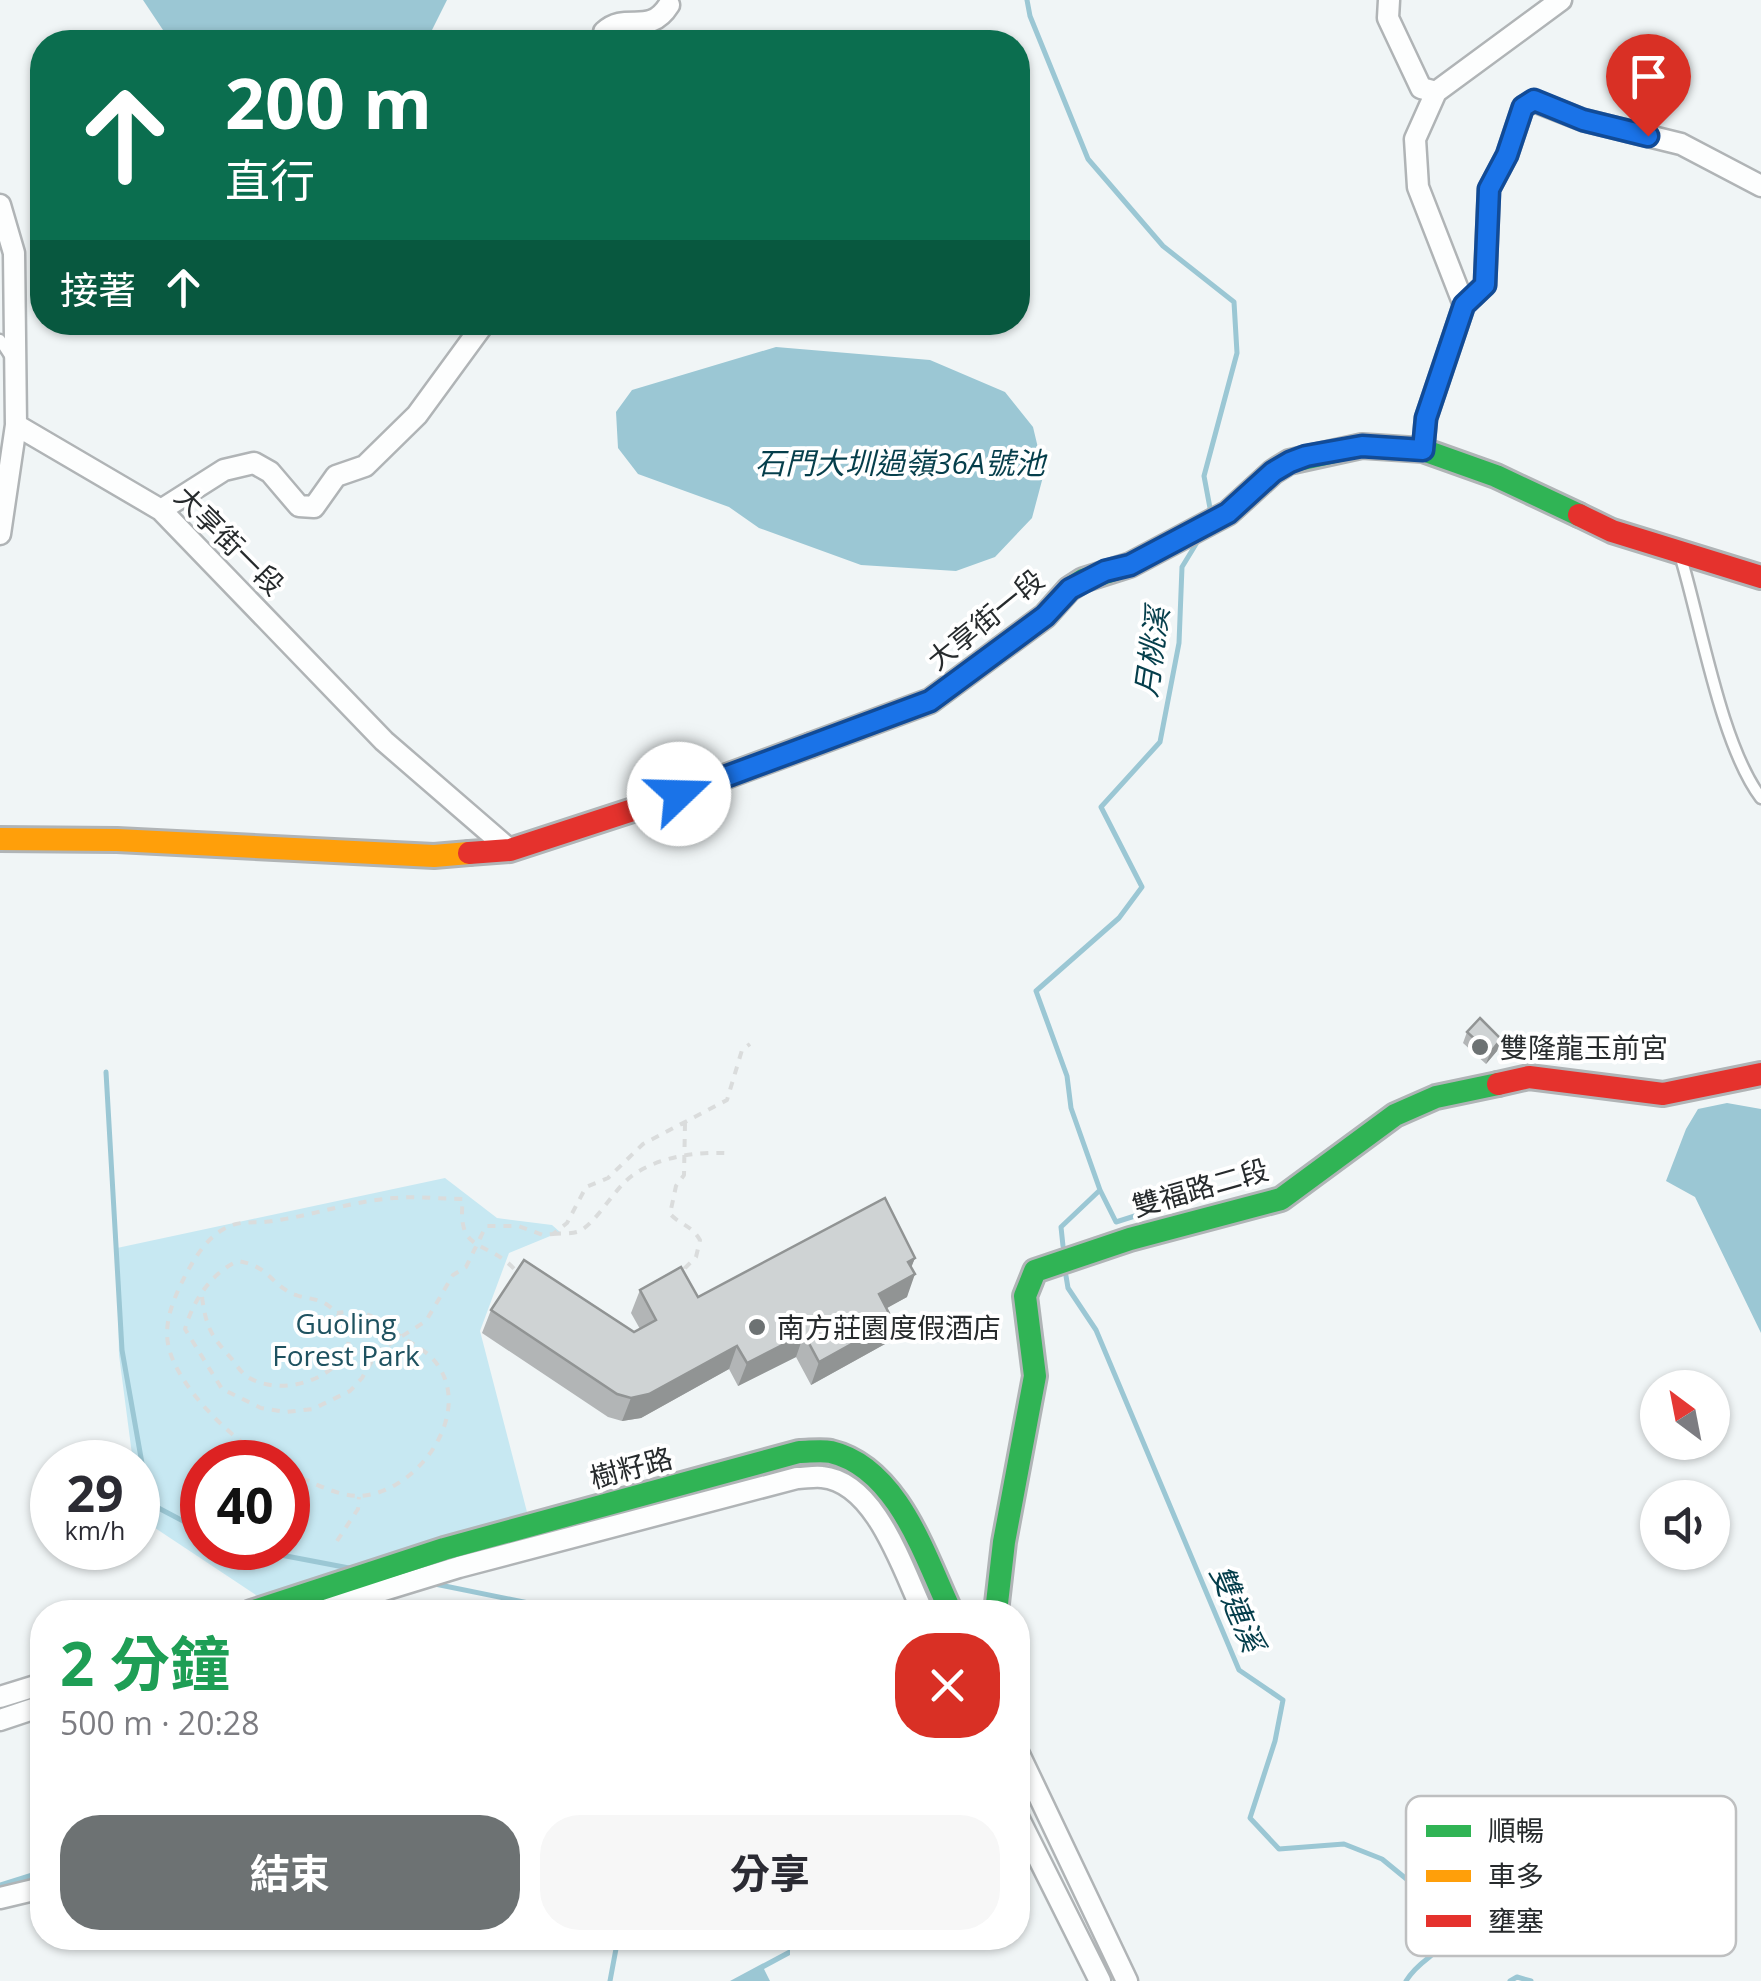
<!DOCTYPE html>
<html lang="zh-TW">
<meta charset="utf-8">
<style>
:root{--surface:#fff;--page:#f7f7f7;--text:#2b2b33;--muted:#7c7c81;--accent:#6d7273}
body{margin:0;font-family:"Open Sans","Noto Sans TC",sans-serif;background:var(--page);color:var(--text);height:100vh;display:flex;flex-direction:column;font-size:38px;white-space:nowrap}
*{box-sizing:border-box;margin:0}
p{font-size:32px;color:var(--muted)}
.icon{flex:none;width:55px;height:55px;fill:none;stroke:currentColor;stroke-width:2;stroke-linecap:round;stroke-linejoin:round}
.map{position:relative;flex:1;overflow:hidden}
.panel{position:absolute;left:30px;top:1600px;width:1000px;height:350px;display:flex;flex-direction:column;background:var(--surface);border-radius:40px;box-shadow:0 2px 8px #0004}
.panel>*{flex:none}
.hud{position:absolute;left:30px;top:30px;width:1000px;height:305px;border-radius:40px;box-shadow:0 2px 8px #0004;background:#0b6e4f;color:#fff;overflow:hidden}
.needle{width:65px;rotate:328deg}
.fabs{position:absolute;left:1640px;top:1370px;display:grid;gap:20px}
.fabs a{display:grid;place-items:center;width:90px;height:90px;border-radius:50%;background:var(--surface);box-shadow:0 2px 8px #0004;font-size:50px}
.speed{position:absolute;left:30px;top:1440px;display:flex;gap:20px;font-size:50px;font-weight:700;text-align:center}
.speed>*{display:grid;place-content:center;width:130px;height:130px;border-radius:50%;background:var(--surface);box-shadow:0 2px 8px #0004;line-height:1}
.speed small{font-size:25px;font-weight:400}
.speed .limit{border:15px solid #d22;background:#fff;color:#111}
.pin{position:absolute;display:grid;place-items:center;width:85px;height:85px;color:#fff;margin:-102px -42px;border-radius:50% 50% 50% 0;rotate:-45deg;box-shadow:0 0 10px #0007}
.pin .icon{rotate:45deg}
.me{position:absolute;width:110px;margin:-55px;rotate:69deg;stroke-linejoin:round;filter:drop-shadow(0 0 8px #0008)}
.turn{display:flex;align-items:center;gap:35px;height:210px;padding:0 30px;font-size:45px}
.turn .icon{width:130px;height:130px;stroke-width:2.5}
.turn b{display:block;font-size:70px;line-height:85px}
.then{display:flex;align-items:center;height:95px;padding:0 30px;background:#0003;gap:20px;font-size:38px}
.round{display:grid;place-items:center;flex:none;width:105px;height:105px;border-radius:40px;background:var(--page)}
.summary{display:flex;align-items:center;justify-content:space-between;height:170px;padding:0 30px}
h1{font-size:60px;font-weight:700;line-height:75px;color:#1e9e55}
.action{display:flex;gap:20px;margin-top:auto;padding:20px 30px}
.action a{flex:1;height:115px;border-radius:40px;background:var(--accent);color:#fff;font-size:40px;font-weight:700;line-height:115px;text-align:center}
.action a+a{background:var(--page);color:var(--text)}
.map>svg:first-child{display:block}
.green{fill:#c7e8f2;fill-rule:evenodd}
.water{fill:#9bc7d4}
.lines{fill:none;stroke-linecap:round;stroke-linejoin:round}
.stream{stroke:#9bc7d4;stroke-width:5}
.lane-casing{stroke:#b0b4b6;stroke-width:15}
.street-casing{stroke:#b0b4b6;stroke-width:25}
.fast-casing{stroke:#b0b4b6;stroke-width:28}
.slow-casing{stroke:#b0b4b6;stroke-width:28}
.jam-casing{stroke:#b0b4b6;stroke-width:28}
.path{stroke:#dadcdc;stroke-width:4;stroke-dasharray:8 8;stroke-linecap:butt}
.lane{stroke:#fdfefe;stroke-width:10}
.street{stroke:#fdfefe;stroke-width:20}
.fast{stroke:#30b455;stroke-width:22}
.slow{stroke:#ff9f0a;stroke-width:22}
.jam{stroke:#e5322d;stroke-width:22}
.wall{fill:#b2b5b6}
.shaded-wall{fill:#919494}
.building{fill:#cfd3d4;stroke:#919494;stroke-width:2.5}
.route-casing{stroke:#114b97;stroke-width:25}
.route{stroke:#1a73e8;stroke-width:18}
.poi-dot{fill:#6d7273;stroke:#fff;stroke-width:4}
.labels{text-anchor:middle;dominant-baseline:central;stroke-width:8;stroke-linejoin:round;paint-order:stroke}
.street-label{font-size:28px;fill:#272b2d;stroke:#fff}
.poi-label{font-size:28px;fill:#272b2d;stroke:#fff;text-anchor:start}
.park-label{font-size:28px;fill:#1f5260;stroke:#fff}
.water-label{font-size:30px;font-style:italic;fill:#053e4b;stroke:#fff}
.key{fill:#fff;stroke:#bebfc0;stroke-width:2.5}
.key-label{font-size:28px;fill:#272b2d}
</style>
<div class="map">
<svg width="1761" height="1981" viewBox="0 0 1761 1981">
<rect width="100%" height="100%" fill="#f0f5f6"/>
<path class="green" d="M445,1178L497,1218L552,1225L560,1232L509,1253L480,1331L527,1512L259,1597L140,1518L138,1462H133L119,1355L117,1248ZM202,1462H288V1548H202Z"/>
<path class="water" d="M143,0H447L426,42H171Z
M776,347L930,360L1005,392L1033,427L1044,473L1032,518L995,557L956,571L861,565L759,528L729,507L638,474L618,448L616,412L632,390Z
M1727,1103L1761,1109V1333L1695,1197L1666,1181L1686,1129L1698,1109Z
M790,1949V1955L764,1969L770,1981H730Z"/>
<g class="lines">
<path class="stream" d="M1027,0L1030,16L1088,159L1163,246L1234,302L1237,353L1204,476L1210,508
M1196,544L1182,567L1179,643L1160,742L1101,807L1142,887L1119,918L1036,991L1067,1076L1071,1108L1100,1190L1116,1222L1260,1176
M106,1072L122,1350L149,1503L202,1531
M1063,1246L1061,1227L1100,1190
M1066,1276L1068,1288L1096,1330L1239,1670L1283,1700L1275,1741L1250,1818L1279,1849L1344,1844L1382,1859L1448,1913C1451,1958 1425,1950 1406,1981
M244,1548L349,1568
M430,1583L573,1612
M0,1885L42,1872
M610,1981L618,1938
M1510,1981L1517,1977L1531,1981"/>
<defs>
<path id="lane" d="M0,340L13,360
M1681,558C1701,624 1721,745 1761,798"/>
<path id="street" d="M1389,0L1388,18L1421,88L1436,92
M603,42L604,32C627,11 649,37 669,5
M0,205L14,253L16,425L0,534
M1464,305L1485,285L1489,189L1507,155L1523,107L1534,101L1583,120L1681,144L1761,186
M16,425L161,510L384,741L510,850
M1423,450L1426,418L1464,305L1418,187L1415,139L1436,92L1561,0
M161,510L224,470L254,463L270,472L299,506L314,507L336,476L365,466L417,415L485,322
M312,1612L459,1567L797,1478C805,1478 814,1476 822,1477C876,1482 903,1570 923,1612
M0,1697L42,1684
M0,1720L42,1706
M1018,1752L1127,1981
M1018,1817L1100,1981
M0,1898L42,1888"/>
<path id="fast" d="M811,745L930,701L1045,616L1069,589L1083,580L1130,565L1228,513L1273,472L1289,462L1362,446L1423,450L1496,476L1579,515
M251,1612L444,1549L799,1452C809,1452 821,1450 831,1452C898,1468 925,1557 951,1612
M996,1612L1004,1542L1035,1376L1025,1296L1035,1271L1130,1239L1281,1199L1395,1115L1436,1097L1498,1084"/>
<path id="slow" d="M0,839L117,840L434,856L469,853"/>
<path id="jam" d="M1579,515L1612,531L1761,577
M469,853L510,850L645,806L811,745
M1498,1084L1529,1077L1663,1094L1761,1074"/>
</defs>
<use href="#lane" class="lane-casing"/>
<use href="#street" class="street-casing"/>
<use href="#fast" class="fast-casing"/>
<use href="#slow" class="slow-casing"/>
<use href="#jam" class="jam-casing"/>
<path class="path" d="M685,1123L684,1175L676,1186L670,1214C682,1226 690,1224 700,1240L696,1257L685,1268L686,1279
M553,1234C561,1233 570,1234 577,1232C595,1226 614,1188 633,1175C659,1157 694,1152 725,1153
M202,1297C206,1327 211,1336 231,1358C235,1363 241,1372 246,1376C299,1410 392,1348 326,1304C317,1298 306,1299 296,1295C271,1286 270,1266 238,1261C211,1273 193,1301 185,1329L222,1389L261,1408L286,1412L313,1409L350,1391L362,1378L377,1352L426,1321L453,1275L466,1267L486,1226H518L543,1235L553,1234L567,1223L586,1187L608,1178L643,1144L727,1100L742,1050L750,1044
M272,1462C235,1443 176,1387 168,1344C164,1321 174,1298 184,1278C193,1261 204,1241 222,1230C239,1219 254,1224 273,1221C314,1215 353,1201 394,1198C416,1196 440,1199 463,1199C456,1256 488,1238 517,1272
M288,1470C307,1481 337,1496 359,1496C415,1494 472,1418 439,1367C428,1349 408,1343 392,1330C372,1315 363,1309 337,1313
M337,1541L358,1509L359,1497"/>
<use href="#lane" class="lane"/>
<use href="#street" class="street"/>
<use href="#fast" class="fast"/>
<use href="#slow" class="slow"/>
<use href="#jam" class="jam"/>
</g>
<path class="wall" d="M1467,1032L1501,1039L1497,1051L1486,1064L1463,1043Z
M915,1258L911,1267L907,1297L886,1308L893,1321L885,1344L811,1385L796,1357L738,1386L729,1369L641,1418L622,1421L608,1417L482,1333L491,1310L634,1332L640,1329L631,1313L640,1290L698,1297Z"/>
<path class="shaded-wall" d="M1501,1039L1497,1051L1486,1064L1490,1053Z
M915,1258L907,1278L915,1274L907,1297L871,1317L879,1294L908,1262Z
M893,1321L885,1344L811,1385L819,1362Z
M804,1334L796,1357L738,1386L747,1363Z
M737,1346L729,1369L641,1418L622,1421L631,1398Z"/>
<path class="building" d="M1480,1018L1501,1039L1490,1053L1467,1032Z
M885,1198L915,1258L908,1262L915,1274L879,1294L893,1321L819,1362L804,1334L747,1363L737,1346L649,1394L631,1398L617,1394L491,1310L524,1260L634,1332L656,1320L640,1290L681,1267L698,1297Z"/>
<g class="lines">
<defs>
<path id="route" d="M679,794L930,701L1045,616L1070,589L1105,571L1130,565L1228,513L1273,472L1290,462L1306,456L1362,446L1423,450L1426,418L1464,305L1485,285L1489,189L1507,155L1523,107L1534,100L1583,120L1648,136"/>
</defs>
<use href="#route" class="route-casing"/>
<use href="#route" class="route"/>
</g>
<g class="poi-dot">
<circle cx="1480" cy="1047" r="10"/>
<circle cx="757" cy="1327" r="10"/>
</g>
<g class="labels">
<g class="street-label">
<text transform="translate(230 540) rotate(45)">大享街一段</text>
<text transform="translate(985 619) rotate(-39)">大享街一段</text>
<text transform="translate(1200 1187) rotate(-16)">雙福路二段</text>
<text transform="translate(631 1467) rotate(-15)">樹籽路</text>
</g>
<g class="poi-label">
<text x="1500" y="1047">雙隆龍玉前宮</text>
<text x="777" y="1327">南方莊園度假酒店</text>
</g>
<g class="park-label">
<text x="346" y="1323">Guoling<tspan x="346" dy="32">Forest Park</tspan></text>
</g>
<g class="water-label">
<text x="900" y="462">石門大圳過嶺36A號池</text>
<text transform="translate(1151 652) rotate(-82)">月桃溪</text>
<text transform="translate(1238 1608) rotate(67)">雙連溪</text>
</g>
</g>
<rect x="1406" y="1796" width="330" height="160" rx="15" class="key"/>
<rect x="1426" y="1825" width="45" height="12" fill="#30b455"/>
<rect x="1426" y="1870" width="45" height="12" fill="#ff9f0a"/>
<rect x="1426" y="1915" width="45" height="12" fill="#e5322d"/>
<g class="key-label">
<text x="1488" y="1841">順暢</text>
<text x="1488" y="1886">車多</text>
<text x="1488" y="1931">壅塞</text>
</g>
</svg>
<div class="fabs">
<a><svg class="needle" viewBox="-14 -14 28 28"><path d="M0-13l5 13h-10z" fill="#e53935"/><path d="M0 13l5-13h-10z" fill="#7c7c81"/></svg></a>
<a><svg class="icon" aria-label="sound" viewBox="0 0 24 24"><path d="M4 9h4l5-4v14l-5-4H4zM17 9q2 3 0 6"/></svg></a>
</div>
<div class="speed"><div>29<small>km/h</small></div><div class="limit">40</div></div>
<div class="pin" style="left:1648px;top:136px;background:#d93025"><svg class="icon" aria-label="arrive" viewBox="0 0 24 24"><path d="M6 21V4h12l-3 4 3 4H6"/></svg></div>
<svg class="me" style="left:679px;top:794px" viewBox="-20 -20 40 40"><circle r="19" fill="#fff"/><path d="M0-13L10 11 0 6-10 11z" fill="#1a73e8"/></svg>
<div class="hud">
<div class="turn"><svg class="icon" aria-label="ahead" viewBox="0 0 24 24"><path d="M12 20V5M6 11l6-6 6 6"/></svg><div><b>200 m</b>直行</div></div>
<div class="then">接著<svg class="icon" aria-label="ahead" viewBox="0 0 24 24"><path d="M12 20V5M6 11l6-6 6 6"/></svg></div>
</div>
<section class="panel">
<div class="summary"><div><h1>2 分鐘</h1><p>500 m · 20:28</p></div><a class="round" style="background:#d93025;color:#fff"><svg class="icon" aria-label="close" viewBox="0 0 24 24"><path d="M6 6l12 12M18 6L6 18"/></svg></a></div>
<div class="action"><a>結束</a><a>分享</a></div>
</section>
</div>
